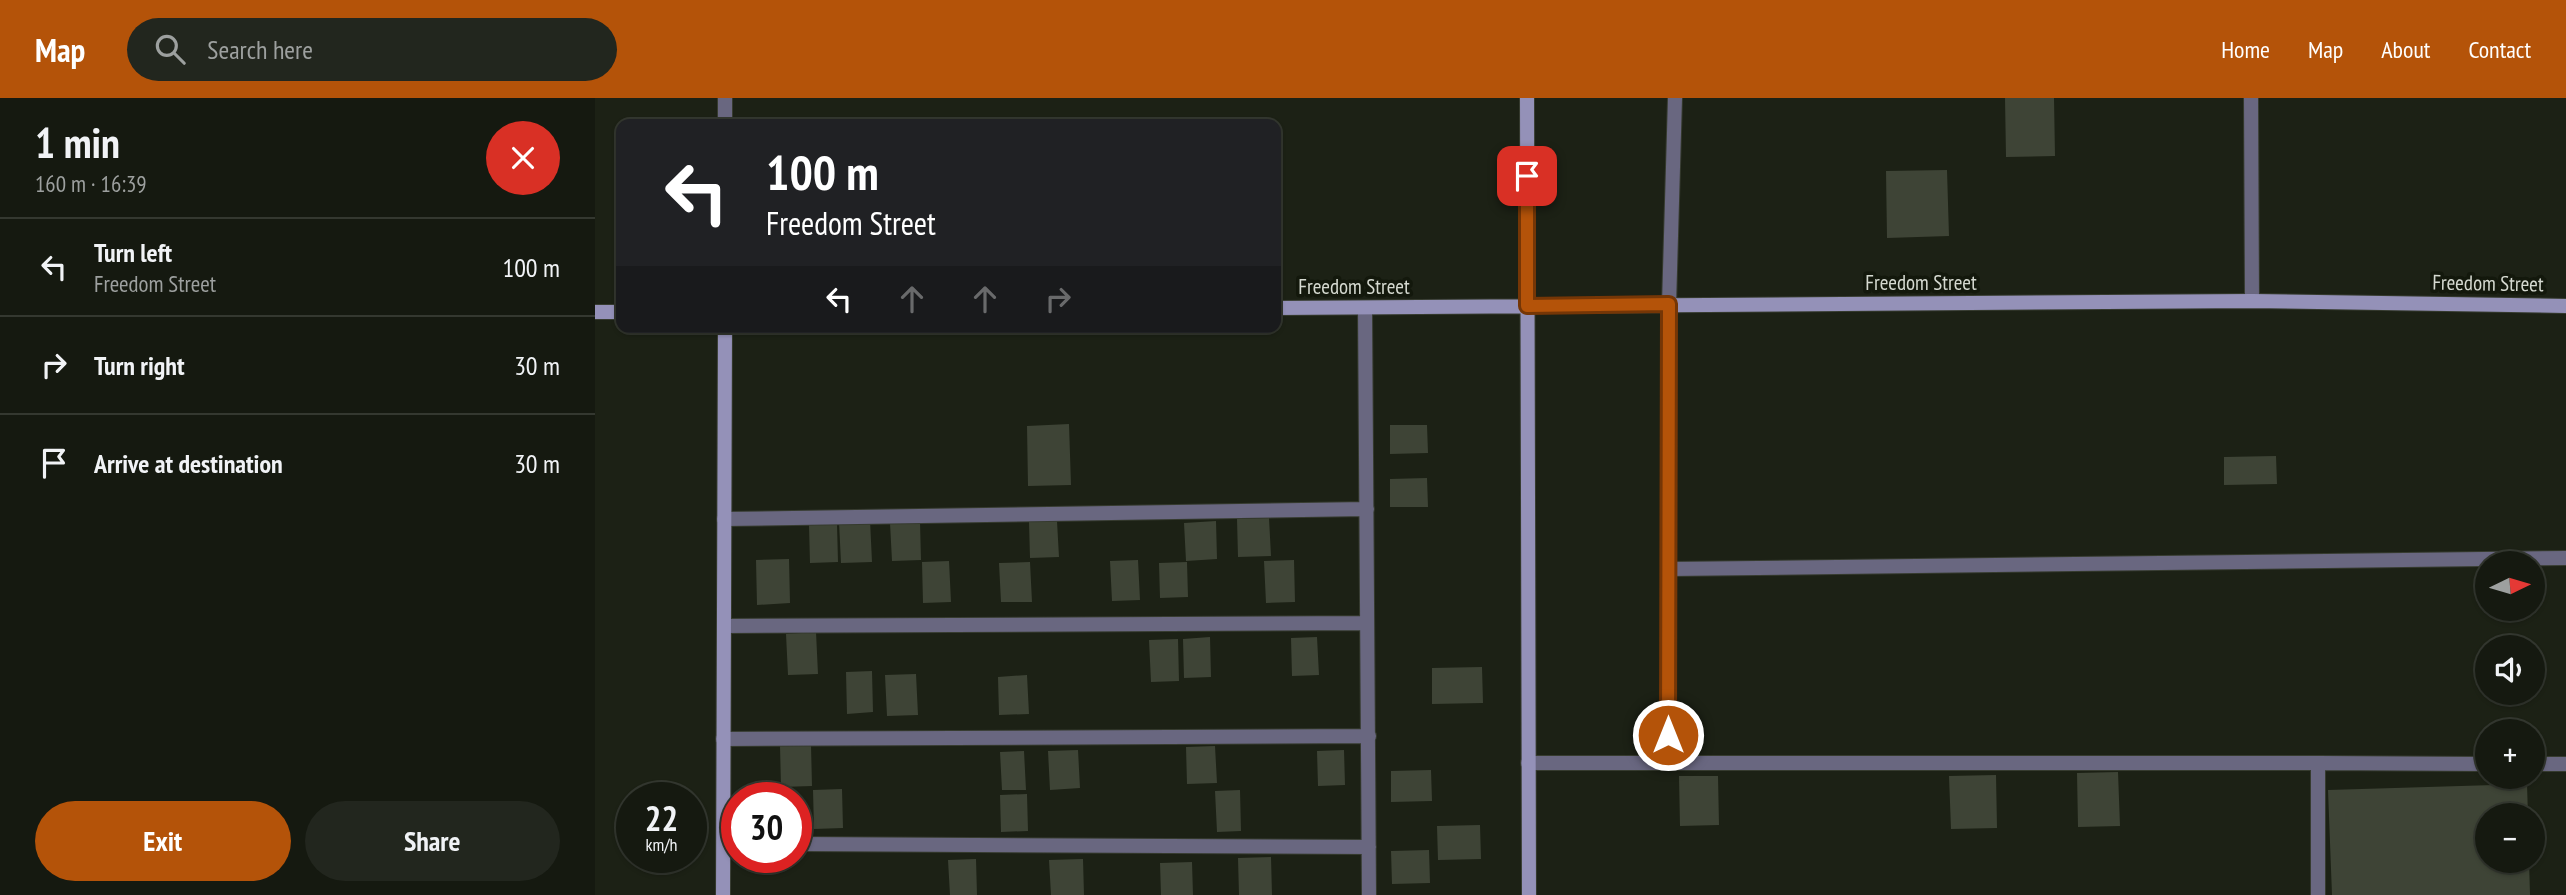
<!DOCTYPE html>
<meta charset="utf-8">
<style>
:root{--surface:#151910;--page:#22261e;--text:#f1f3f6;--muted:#9da09f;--line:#343830;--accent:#b45309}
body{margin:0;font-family:"PT Sans Narrow",sans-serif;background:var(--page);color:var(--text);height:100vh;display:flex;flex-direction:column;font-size:26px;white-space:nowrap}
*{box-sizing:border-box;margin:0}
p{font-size:23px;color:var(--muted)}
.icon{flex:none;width:38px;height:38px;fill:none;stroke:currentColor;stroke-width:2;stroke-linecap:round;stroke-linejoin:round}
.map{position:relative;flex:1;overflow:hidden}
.details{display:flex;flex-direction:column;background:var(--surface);width:595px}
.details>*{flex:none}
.guide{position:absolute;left:21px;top:21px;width:665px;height:214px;border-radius:14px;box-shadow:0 2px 5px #0004,0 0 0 2px var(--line);background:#202124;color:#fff;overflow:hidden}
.needle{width:46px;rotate:85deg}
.buttons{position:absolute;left:1880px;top:453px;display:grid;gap:14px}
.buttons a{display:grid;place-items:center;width:70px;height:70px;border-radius:50%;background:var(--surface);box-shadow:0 2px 5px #0004,0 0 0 2px var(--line);font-size:35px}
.speed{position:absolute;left:21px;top:684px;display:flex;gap:14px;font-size:35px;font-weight:700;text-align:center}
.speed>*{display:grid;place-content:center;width:91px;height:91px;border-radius:50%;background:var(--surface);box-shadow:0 2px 5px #0004,0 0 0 2px var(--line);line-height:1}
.speed small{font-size:18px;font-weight:400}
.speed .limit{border:10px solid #d22;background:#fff;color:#111}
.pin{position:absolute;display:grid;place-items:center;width:60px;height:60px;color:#fff;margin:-30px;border-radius:14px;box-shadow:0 4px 10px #0006}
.me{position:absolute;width:77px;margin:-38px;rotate:0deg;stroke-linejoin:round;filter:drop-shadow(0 0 5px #0008)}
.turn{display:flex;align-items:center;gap:24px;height:147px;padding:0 35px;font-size:32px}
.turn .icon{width:91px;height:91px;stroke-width:2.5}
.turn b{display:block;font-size:49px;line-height:60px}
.lanes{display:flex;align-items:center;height:66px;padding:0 35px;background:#0003;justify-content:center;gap:35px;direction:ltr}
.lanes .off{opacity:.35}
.round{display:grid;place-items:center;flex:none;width:74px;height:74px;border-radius:37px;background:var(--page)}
.head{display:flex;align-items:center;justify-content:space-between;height:119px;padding:0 35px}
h1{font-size:42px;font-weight:800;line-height:52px}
.button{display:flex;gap:14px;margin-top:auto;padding:14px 35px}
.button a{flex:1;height:80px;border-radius:42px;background:var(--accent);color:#fff;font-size:28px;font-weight:800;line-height:80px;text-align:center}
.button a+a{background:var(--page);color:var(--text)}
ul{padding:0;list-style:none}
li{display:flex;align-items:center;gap:21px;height:98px;padding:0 35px;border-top:2px solid var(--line)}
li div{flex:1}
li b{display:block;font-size:26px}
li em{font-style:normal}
header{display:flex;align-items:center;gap:42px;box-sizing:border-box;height:98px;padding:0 35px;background:var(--accent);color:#fff}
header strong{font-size:33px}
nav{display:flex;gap:38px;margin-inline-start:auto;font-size:24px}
.search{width:490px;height:63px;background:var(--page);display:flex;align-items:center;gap:18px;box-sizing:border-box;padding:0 24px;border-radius:38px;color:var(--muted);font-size:26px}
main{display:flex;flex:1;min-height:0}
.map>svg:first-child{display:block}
.building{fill:#3e4436}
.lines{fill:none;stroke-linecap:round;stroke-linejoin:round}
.street-casing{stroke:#363b2f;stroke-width:16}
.secondary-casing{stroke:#363b2f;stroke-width:16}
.street{stroke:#696780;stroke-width:14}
.secondary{stroke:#9491b8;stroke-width:14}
.route-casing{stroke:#753606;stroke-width:18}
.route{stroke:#b45309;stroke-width:12}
.labels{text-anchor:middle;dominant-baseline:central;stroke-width:7;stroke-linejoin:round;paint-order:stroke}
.street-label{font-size:21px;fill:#d5d9d0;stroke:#13180c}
</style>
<header>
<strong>Map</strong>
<div class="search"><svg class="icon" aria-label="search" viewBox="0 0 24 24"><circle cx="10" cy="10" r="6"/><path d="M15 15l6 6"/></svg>Search here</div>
<nav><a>Home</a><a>Map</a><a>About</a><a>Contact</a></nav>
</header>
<main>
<section class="details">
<div class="head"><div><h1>1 min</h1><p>160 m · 16:39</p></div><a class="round" style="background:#d93025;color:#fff"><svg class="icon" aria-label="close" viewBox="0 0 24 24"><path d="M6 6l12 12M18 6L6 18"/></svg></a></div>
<ul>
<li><svg class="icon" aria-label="left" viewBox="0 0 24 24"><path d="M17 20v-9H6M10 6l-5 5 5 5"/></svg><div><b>Turn left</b><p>Freedom Street</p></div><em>100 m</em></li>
<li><svg class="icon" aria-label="right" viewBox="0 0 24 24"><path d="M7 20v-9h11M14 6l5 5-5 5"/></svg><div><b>Turn right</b></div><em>30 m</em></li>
<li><svg class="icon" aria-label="arrive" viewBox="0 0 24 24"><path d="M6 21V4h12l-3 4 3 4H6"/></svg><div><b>Arrive at destination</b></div><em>30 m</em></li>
</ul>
<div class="button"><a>Exit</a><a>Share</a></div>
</section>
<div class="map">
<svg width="1971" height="797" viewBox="0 0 1971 797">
<rect width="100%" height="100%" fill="#1c2115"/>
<path class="building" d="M1410,0H1459L1460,58L1411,59Z
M1352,72L1354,138L1292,140L1291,73Z
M474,326L476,387L433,388L432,328Z
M795,327H832L833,355L795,356Z
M1681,358L1682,386L1629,387V359Z
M832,380L833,409H795V381Z
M674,420L676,458L643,459L642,421Z
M275,422L277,464L246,465L244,424Z
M462,423L464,459L435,460L434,424Z
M621,423L622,461L591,463L589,425Z
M325,424L326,462L297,463L295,425Z
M242,426L243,464L215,465L214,427Z
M194,461L195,505L162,507L161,462Z
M543,462L545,502L517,503L515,463Z
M699,462L700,504L671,505L669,463Z
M354,463L356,504L328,505L327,464Z
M435,464L437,504H406L404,465Z
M592,464L593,499L565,500L564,465Z
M221,534L223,576L193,577L191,536Z
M615,539L616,579L589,580L588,541Z
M722,539L724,577L697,578L696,540Z
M583,541L584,583L556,584L554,542Z
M887,569L888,605L837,606V570Z
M277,573L278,614L252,616L251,574Z
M321,576L323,617L292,618L290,577Z
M432,577L434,616L404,617L403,579Z
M216,647L217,688L186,689L185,648Z
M620,648L622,685L592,686L591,649Z
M483,652L485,690L455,692L453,653Z
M749,652L750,687L723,688L722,653Z
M429,653L431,692H407L405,654Z
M836,672L837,703L796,704V673Z
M1523,674L1525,728L1483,729L1482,675Z
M1401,677L1402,730L1356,731L1354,678Z
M1084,678H1123L1124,727L1085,728Z
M1932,686L1933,718H1892V763H1934L1935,797H1737L1733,692Z
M247,691L248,730L219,731L218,692Z
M645,692L646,733L622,734L620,693Z
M432,696L433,733L406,734L405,697Z
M885,727L886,761L843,762L842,728Z
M834,752L835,785L797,786L796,753Z
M676,759L677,797H644L643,760Z
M381,761L382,797H355L353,762Z
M488,761L489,797H456L454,762Z
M597,764L598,797H566L565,765Z"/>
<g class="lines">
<defs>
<path id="street" d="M1080,0L1074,207V471L1971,460
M1656,0L1657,203
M130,26V0
M770,210L774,797
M129,421L772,411
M129,528L772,525
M128,641L774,638
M933,665H1723V797
M1073,665L1074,471
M1723,665L1892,666
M1937,666H1971
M201,746L774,749"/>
<path id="secondary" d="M932,0L934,797
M681,210L1657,203L1971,208
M0,214H26
M128,797L130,229"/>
</defs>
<use href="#street" class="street-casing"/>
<use href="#secondary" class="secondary-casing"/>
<use href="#street" class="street"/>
<use href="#secondary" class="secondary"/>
</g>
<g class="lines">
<defs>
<path id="route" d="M932,78V208L1074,206L1073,637"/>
</defs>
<use href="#route" class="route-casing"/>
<use href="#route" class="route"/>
</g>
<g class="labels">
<g class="street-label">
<text x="1326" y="184">Freedom Street</text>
<text transform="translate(1893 185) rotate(1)">Freedom Street</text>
<text x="759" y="188">Freedom Street</text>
</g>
</g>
</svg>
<div class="buttons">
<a><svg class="needle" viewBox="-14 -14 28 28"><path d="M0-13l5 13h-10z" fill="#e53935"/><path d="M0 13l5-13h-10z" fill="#9da09f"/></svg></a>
<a><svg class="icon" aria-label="sound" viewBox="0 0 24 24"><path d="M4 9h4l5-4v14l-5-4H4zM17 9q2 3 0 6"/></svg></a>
<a>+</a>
<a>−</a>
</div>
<div class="speed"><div>22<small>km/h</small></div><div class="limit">30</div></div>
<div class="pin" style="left:932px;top:78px;background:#d93025"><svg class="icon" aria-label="arrive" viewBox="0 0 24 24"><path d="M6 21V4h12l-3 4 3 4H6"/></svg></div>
<svg class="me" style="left:1073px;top:637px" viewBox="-20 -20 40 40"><circle r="17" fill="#b45309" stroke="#fff" stroke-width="3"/><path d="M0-11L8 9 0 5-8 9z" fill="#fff"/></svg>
<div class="guide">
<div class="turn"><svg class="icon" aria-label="left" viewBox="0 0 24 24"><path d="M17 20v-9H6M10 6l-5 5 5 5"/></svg><div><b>100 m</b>Freedom Street</div></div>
<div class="lanes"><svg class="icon" aria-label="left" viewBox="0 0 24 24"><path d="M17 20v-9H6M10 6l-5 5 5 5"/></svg><svg class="icon off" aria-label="ahead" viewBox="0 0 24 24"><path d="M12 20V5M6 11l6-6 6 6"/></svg><svg class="icon off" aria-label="ahead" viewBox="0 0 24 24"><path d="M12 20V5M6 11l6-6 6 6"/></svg><svg class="icon off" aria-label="right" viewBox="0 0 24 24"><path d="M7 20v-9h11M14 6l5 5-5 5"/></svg></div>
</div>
</div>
</main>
